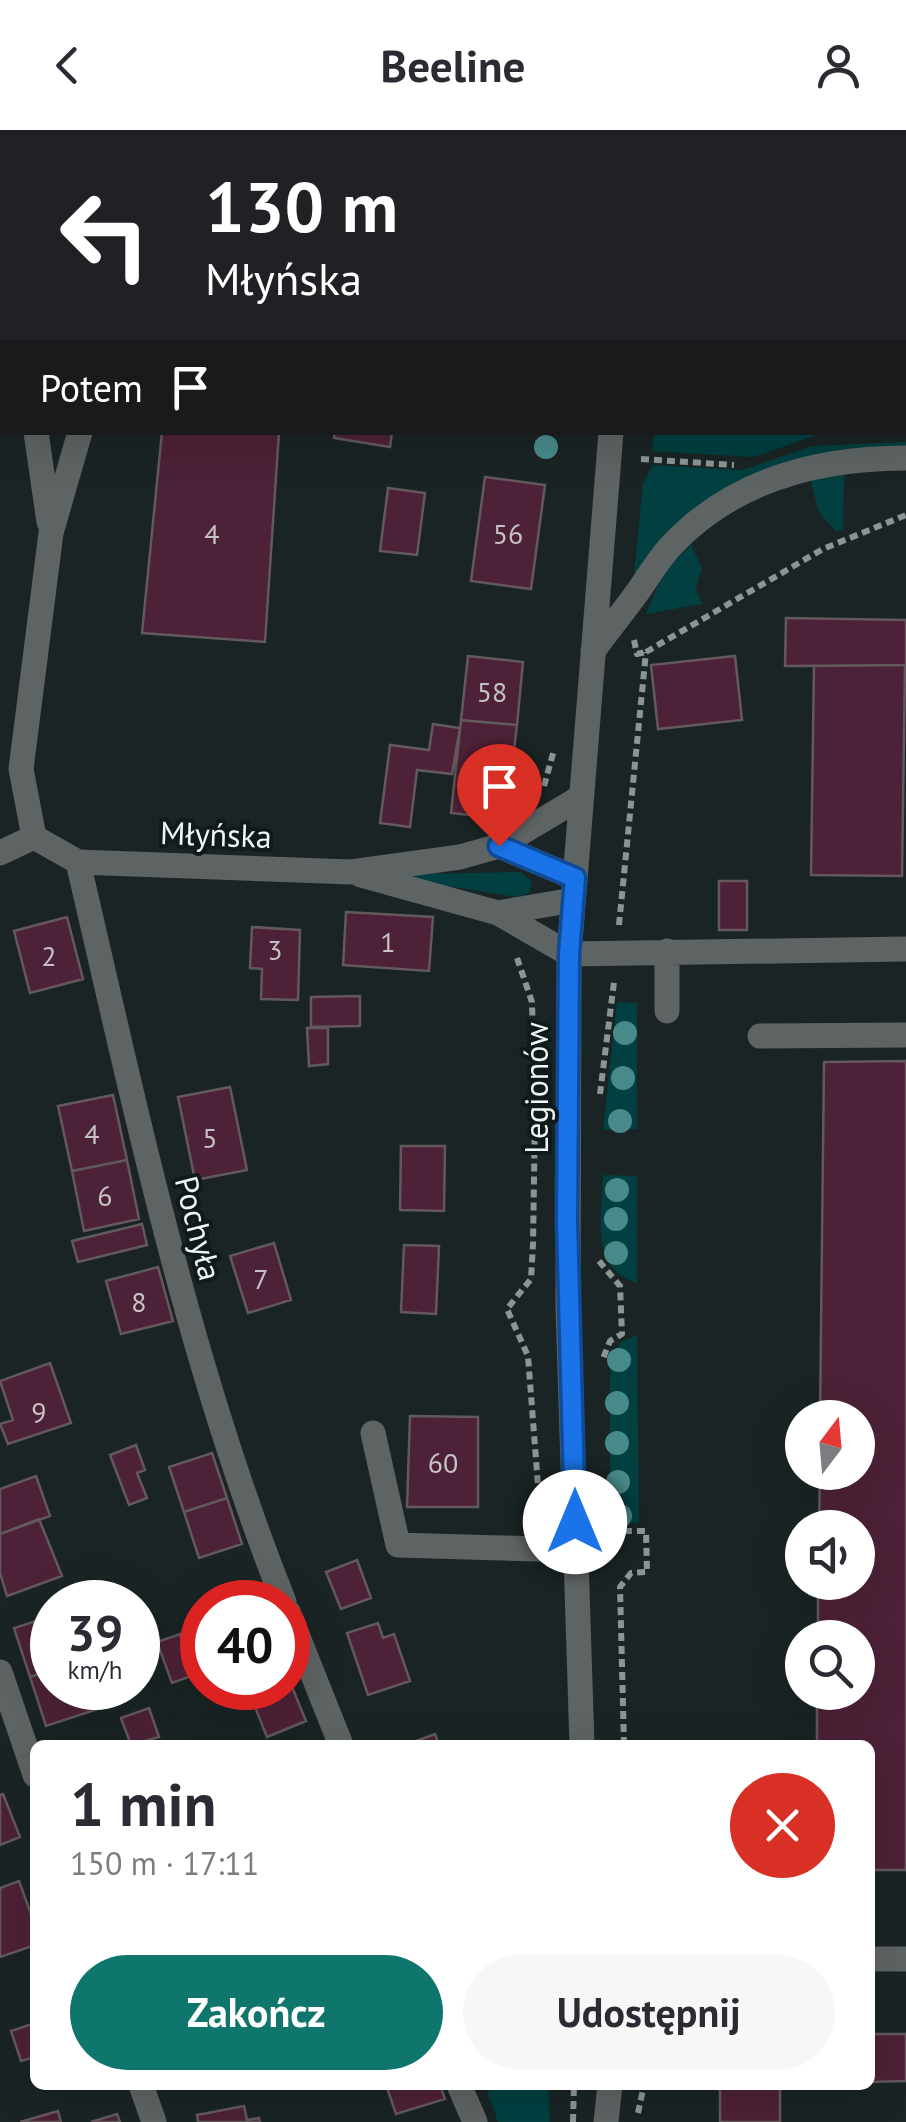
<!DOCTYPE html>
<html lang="pl">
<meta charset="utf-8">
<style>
:root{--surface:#fff;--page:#f7f7f7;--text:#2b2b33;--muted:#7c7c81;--accent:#0f766e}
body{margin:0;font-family:"PT Sans",sans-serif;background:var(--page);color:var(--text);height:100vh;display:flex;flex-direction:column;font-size:38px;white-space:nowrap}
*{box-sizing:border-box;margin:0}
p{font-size:32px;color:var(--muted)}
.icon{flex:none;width:55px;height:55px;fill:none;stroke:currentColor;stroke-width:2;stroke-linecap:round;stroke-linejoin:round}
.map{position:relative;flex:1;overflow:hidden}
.drawer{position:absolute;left:30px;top:1610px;width:845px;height:350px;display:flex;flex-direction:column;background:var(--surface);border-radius:15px;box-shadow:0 10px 40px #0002}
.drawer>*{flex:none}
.top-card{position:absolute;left:0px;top:0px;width:908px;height:305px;box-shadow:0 10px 40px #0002;background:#202124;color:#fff;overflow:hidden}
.needle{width:65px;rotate:16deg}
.tools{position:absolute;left:785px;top:1270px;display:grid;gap:20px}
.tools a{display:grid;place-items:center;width:90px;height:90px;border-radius:50%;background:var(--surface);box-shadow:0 10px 40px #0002;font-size:50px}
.speed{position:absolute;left:30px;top:1450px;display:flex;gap:20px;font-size:50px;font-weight:700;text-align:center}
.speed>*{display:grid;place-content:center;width:130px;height:130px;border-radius:50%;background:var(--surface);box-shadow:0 10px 40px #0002;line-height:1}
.speed small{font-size:25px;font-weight:400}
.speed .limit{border:15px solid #d22;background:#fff;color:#111}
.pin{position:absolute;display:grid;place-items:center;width:85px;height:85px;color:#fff;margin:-102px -42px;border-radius:50% 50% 50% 0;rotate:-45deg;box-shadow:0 0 10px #0007}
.pin .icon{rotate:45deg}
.me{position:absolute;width:110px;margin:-55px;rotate:0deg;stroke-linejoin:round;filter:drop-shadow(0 0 8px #0008)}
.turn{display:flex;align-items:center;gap:35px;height:210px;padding:0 40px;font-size:45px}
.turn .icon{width:130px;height:130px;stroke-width:2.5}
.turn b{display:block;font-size:70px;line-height:85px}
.then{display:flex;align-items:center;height:95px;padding:0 40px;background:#0003;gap:20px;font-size:38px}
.round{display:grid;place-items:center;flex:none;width:105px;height:105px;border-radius:52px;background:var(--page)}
.summary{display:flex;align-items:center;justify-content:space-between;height:170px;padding:0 40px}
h1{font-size:60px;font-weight:700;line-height:75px}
.button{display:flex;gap:20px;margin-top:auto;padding:20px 40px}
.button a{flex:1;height:115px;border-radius:60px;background:var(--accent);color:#fff;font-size:40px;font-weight:700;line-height:115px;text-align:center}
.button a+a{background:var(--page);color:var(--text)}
header{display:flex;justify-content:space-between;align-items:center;height:130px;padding:0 40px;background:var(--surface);font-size:45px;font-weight:700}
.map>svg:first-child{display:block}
.green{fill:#013f40}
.building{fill:#4d2137;stroke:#63595d;stroke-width:2.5}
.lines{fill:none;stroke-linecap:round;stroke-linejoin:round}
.path{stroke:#8c9594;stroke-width:6;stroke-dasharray:8 5;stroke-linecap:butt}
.minor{stroke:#5e6363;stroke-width:25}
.rail{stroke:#979f9e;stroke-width:8}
.tree{fill:#488a8a}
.route-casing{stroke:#114b97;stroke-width:25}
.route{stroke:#1a73e8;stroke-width:18}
.labels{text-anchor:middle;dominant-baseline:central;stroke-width:8;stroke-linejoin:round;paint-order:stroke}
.number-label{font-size:28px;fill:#c6c1c6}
.street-label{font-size:32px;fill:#eff6f5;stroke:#101a1a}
</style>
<header><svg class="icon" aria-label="back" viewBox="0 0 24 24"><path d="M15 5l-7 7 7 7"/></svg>Beeline<svg class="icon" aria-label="person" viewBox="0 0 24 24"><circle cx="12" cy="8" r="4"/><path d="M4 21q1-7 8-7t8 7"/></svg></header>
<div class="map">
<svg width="906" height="1992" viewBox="0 0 906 1992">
<rect width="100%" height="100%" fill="#1a2424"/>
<path class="green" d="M906,0V25L905,2L685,1Z
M854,302L870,304H820L753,327L652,321L654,303Z
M906,312V318H859L815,325L769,339L633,453L643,354L652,335L742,340L812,316Z
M844,343L843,399L836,402L819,382L809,345Z
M691,415L702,438L696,459L702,474L646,484L664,441Z
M521,742L532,752L529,763L517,767L409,750L415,744Z
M617,872L637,873V999L603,1000Z
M603,1045L637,1046V1153C589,1139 602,1084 603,1045Z
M637,1205L639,1393H617L610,1378V1228L621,1212Z
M485,1955H548L550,1992H498Z"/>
<path class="building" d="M162,302H279L265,512L142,503Z
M335,302H392L390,317L334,308Z
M485,347L545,355L531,459L471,451Z
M388,358L425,363L417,425L380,421Z
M786,488L906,490V535L785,536Z
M468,526L523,532L517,595L461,590Z
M735,526L742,590L658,599L651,535Z
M905,535L902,746L811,745L814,536Z
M461,590L517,595L506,689L451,683Z
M433,594L460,598L452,644L417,640L410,697L380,693L390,615L429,620Z
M719,751H747V800H719Z
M346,782L433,787L429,841L343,835Z
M67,787L83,849L30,863L14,801Z
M252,797L300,800L298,870L261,869L262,839L250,838Z
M360,866V896L311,897V867Z
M307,898H328V934L309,936Z
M906,931V1740H870V1615H817V1562H858V1508H818V1452H858V1398H819L820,1342H858V1288H820L824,932Z
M230,957L247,1040L195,1050L178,967Z
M113,965L127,1030L72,1041L58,976Z
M401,1016H445L444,1081L400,1080Z
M127,1030L139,1089L84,1101L72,1041Z
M142,1094L147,1115L78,1132L72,1111Z
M274,1113L291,1170L248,1183L230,1126Z
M404,1115L439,1116L436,1184L401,1182Z
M158,1137L173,1191L121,1204L106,1151Z
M50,1233L71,1293L8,1314L0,1294L13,1290L0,1251Z
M410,1286L478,1287V1377H407Z
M136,1315L145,1340L137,1343L147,1368L129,1375L110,1325Z
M212,1323L227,1368L184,1382L169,1337Z
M36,1346L50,1386L0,1404V1359Z
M227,1368L242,1414L199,1428L184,1382Z
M39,1389L62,1446L7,1466L0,1443V1404Z
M357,1430L371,1468L341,1479L326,1442Z
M52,1486V1540L30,1547L14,1498Z
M378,1493L383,1508L394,1504L410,1551L368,1565L347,1503Z
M180,1504L194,1545L172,1553L157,1512Z
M52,1540V1558H94L101,1578L46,1596L30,1547Z
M288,1547L306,1591L267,1607L249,1562L261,1558H288Z
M149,1578L159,1607L131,1615L121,1588Z
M435,1604L439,1615H405Z
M3,1664L20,1707L0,1715V1665Z
M19,1751L35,1795V1815L0,1827V1758Z
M35,1893V1927L21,1931L11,1901Z
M870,1904H906V1951L870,1952Z
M386,1955H440L445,1969L396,1984Z
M720,1955H780V1992H720Z
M244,1976L247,1990L259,1988L260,1992H198L197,1985Z
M58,1981L61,1992H20Z
M117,1984L120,1992H91Z"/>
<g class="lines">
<path class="path" d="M641,329L734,335
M634,510L637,524L646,522
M646,522L823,419L906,385
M544,656L554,620
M619,795L646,522
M517,828L532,872L535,984L533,1114L531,1149L507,1179L528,1226L541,1394
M600,964L614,852
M599,1131L620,1156L622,1204L610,1211L602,1231
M604,1388L606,1394L619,1401H646L647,1442L631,1443L620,1457L624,1615
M638,1983L644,1955
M573,1992L574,1955"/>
<path class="minor" d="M645,2V0
M0,164H2
M905,270H906
M36,302L49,392
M80,302L51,403L21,639L34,707L78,732L351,742L460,727L499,716L581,667
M593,521C608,500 624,481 639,460C649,446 658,430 670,417C732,350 818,328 906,328
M499,716L575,748
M0,723L34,707
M78,732C136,981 189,1234 284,1472
M361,745L498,783L569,824
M498,783L573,770
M667,821V881
M569,824L906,819
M760,906L906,905
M373,1303L398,1415L574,1420
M288,1482L341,1615
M0,1542L35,1645
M582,1615L568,1177L569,824L611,302
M870,1829H906
M141,1955L154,1992
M459,1955L475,1992
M606,1992L610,1955"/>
<path class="rail" d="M135,0L159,2
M0,6H2
M905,81L906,82
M905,103H906"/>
</g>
<g class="tree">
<circle cx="546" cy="317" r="12"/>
<circle cx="625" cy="903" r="12"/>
<circle cx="623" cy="948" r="12"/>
<circle cx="620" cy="991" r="12"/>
<circle cx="617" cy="1060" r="12"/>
<circle cx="616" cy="1089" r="12"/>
<circle cx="616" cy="1123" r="12"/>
<circle cx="619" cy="1230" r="12"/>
<circle cx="617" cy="1273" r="12"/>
<circle cx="617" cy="1313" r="12"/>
<circle cx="618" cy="1352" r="12"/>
<circle cx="620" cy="1386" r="12"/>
</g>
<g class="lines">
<defs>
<path id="route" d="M499,716L575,748L569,824L567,1090L575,1392"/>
</defs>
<use href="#route" class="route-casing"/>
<use href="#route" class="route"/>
</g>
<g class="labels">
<g class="number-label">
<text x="212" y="403">4</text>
<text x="508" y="403">56</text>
<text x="492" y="561">58</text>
<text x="388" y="811">1</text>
<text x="275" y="819">3</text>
<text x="49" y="825">2</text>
<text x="92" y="1003">4</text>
<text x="210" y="1007">5</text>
<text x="105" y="1065">6</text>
<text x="261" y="1148">7</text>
<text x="139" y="1171">8</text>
<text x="39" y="1281">9</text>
<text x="443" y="1332">60</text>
</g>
<g class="street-label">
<text transform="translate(216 704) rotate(2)">Młyńska</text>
<text transform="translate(536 958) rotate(-90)">Legionów</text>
<text transform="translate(199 1098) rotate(76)">Pochyła</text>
</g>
</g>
</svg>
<div class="tools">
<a><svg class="needle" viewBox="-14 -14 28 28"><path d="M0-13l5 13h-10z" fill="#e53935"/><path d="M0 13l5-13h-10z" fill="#7c7c81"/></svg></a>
<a><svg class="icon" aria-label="sound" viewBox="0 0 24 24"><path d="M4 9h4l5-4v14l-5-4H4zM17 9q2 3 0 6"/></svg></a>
<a><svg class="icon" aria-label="search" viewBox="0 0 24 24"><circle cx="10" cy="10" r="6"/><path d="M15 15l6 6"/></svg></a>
</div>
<div class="speed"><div>39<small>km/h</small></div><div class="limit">40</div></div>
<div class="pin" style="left:499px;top:716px;background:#d93025"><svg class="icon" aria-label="arrive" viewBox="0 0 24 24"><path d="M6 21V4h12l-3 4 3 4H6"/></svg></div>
<svg class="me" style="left:575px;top:1392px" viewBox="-20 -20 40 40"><circle r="19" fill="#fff"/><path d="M0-13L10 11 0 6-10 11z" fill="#1a73e8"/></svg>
<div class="top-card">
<div class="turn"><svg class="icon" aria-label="left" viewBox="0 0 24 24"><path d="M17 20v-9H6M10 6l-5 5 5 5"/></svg><div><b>130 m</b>Młyńska</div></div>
<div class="then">Potem<svg class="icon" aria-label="arrive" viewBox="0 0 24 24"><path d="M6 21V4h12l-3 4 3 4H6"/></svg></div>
</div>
<section class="drawer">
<div class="summary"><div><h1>1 min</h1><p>150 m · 17:11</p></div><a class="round" style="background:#d93025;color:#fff"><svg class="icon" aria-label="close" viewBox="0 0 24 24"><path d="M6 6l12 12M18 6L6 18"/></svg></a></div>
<div class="button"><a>Zakończ</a><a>Udostępnij</a></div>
</section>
</div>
